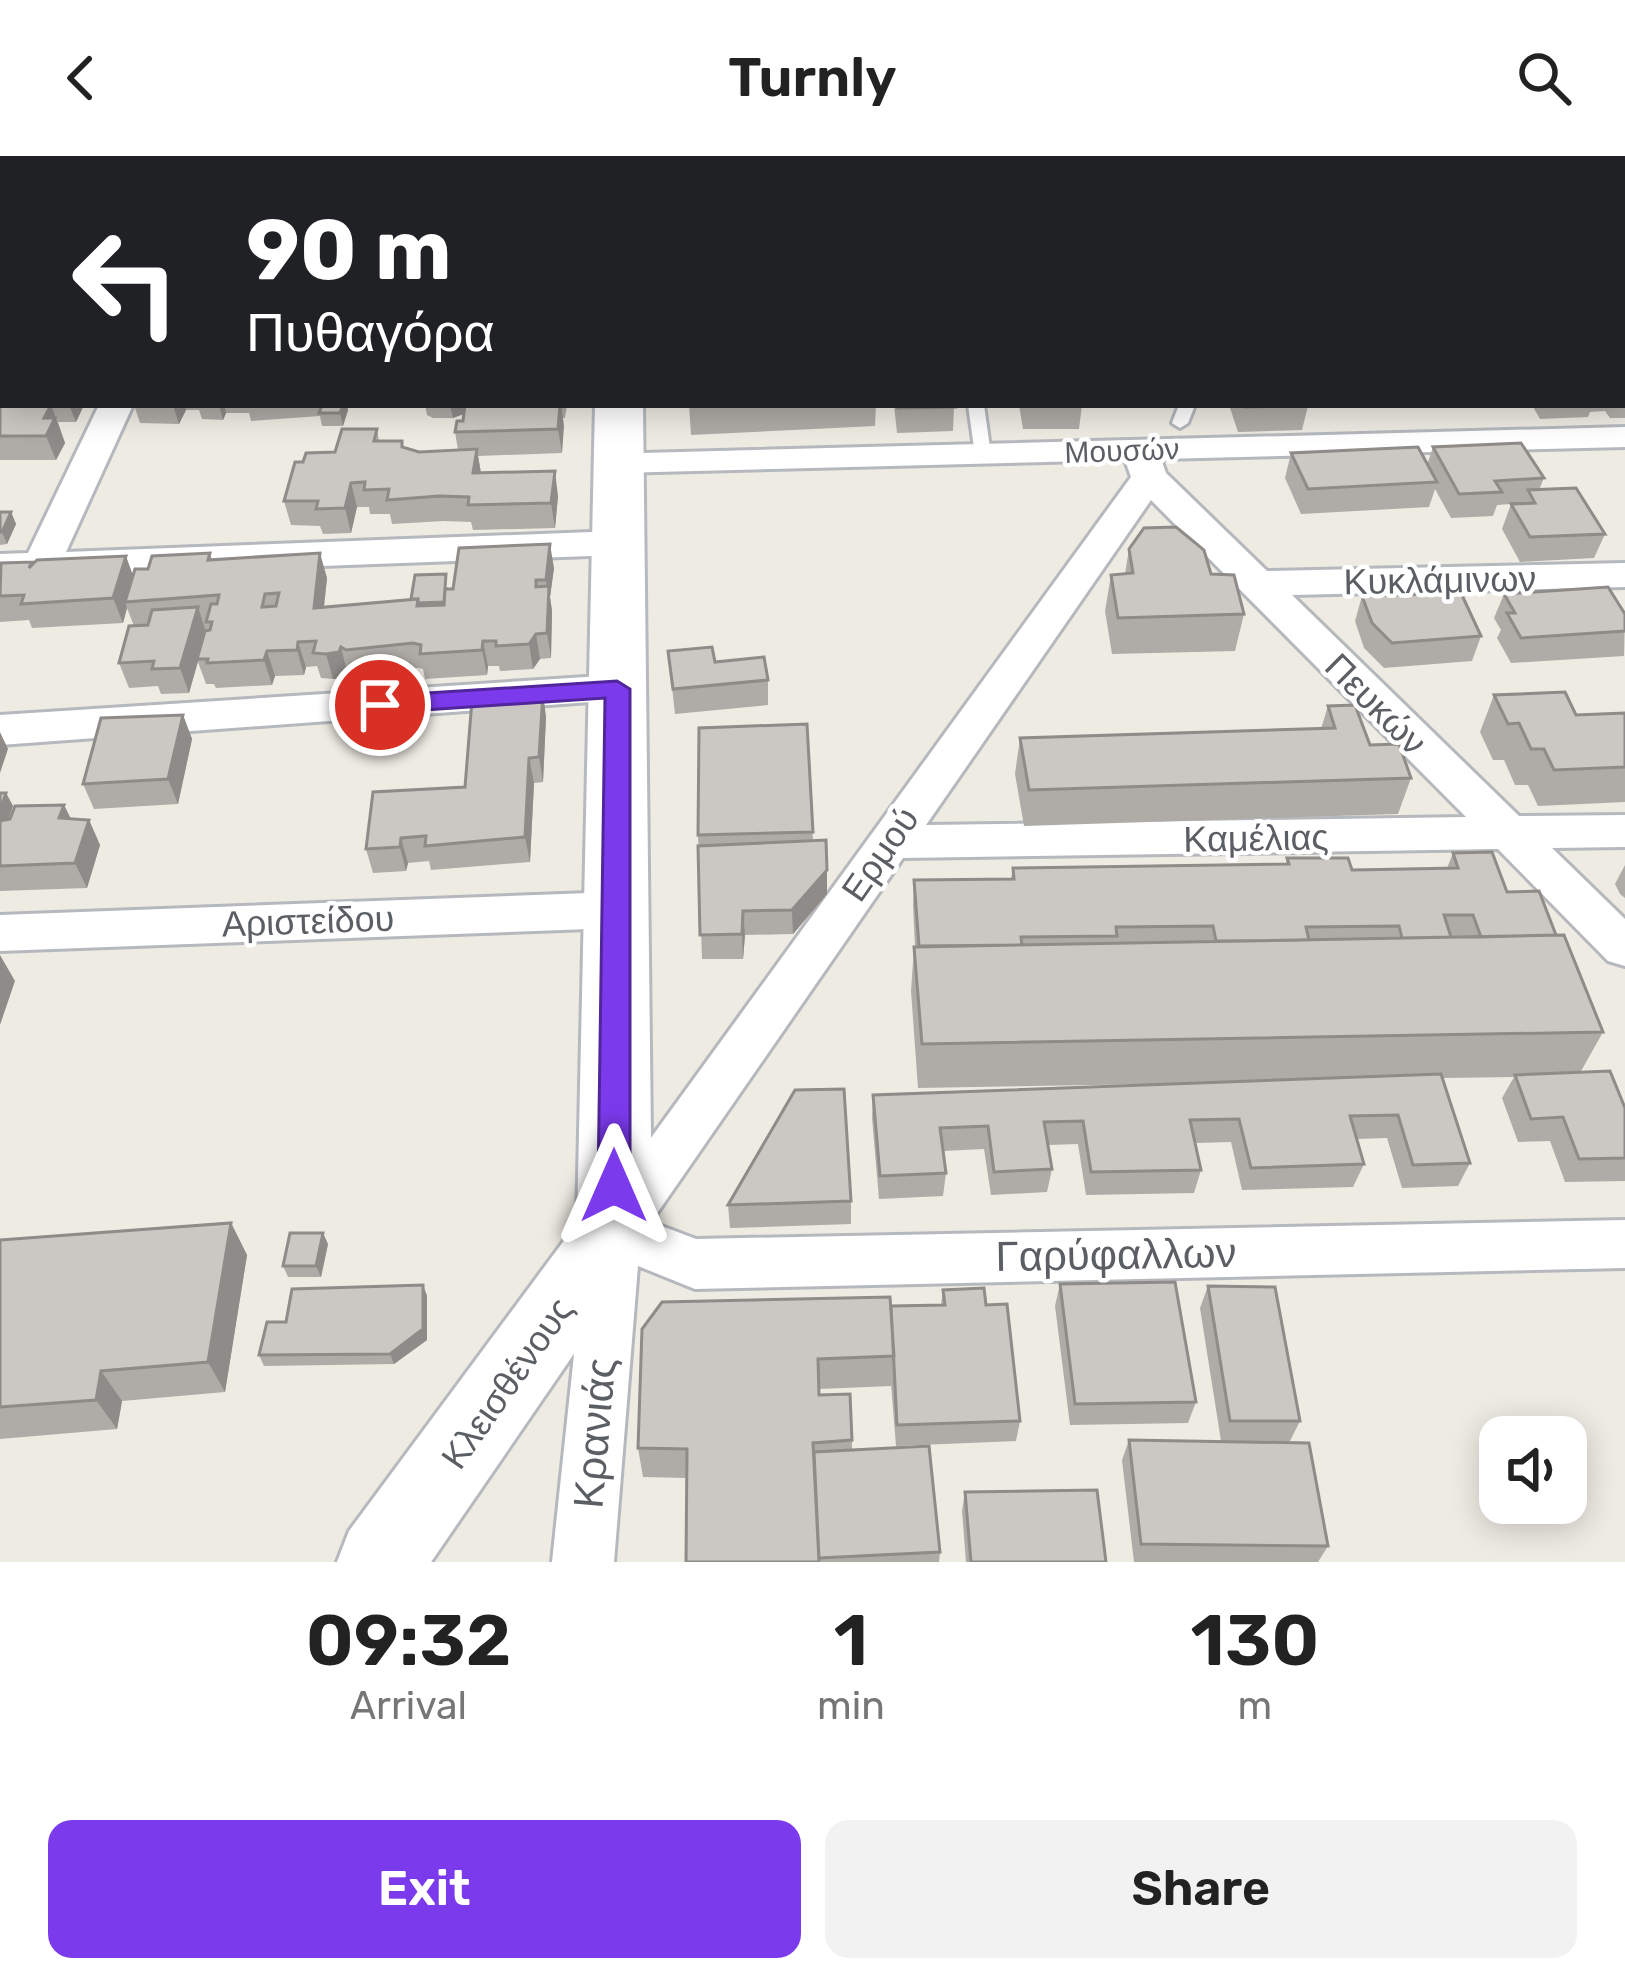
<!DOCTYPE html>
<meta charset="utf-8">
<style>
:root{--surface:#fff;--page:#f2f2f2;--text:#222;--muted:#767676;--accent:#7c3aed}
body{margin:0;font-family:Rubik,sans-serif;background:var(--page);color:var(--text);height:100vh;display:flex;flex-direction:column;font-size:45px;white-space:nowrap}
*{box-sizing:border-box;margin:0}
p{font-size:39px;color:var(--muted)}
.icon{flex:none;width:66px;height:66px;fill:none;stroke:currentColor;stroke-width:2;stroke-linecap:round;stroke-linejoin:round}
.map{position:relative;height:1406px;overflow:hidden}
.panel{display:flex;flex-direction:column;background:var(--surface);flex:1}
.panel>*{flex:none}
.top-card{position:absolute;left:0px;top:0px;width:1626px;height:252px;box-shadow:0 6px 30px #0003;background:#202124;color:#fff;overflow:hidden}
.tools{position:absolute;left:1479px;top:1260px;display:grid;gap:24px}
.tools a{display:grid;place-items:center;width:108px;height:108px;border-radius:24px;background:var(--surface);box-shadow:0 6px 30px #0003;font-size:60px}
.pin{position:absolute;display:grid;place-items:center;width:102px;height:102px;color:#fff;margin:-51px;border:6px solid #fff;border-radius:50%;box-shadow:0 3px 12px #0007}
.me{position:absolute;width:132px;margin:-66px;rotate:0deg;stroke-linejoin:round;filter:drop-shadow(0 0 9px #0008)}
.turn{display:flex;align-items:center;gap:42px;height:252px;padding:0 48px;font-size:54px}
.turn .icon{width:156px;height:156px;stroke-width:2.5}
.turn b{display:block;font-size:84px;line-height:102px}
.eta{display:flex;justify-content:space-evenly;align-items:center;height:204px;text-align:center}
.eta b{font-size:72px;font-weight:600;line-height:84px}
.button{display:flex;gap:24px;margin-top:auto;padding:24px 48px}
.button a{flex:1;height:138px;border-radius:24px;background:var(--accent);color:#fff;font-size:48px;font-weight:600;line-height:138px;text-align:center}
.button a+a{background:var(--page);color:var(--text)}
header{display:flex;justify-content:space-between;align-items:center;height:156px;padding:0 48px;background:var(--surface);font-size:54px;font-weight:600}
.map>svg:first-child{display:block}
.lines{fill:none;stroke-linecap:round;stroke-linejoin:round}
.lane-casing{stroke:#b5b9bd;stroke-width:6}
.street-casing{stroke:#b5b9bd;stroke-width:6}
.secondary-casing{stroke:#b6babf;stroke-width:6}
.lane{fill:#fff;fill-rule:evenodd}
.street{fill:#fff;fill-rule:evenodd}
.secondary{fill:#fff;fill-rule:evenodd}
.wall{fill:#afaba7}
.shaded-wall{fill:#8e8b88}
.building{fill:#cbc7c2;stroke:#8e8b88;stroke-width:3;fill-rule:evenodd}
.route{fill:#7c3aed;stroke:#51269a;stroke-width:3}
.labels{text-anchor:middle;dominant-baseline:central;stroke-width:9;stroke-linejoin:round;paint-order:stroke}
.far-street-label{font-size:30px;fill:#5b5f64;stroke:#fff}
.street-label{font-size:36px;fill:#5b5f64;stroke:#fff}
.near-street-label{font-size:42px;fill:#5b5f64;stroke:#fff}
</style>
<header><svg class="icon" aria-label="back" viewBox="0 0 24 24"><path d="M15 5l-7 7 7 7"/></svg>Turnly<svg class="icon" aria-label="search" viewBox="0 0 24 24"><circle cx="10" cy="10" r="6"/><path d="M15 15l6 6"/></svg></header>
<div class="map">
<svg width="1625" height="1406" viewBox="0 0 1625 1406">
<rect width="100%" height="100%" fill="#eeebe3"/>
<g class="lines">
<defs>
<path id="lane" d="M642,0H680L677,3H641Z
M968,249H984L991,299L989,303L983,304L975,299Z
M1179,249H1195L1188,267L1180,272L1172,267Z"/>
<path id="street" d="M251,0H279L280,3H252Z
M1228,0H1256L1258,3H1230Z
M1623,123H1625V141H1623Z
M0,192H3V212H0Z
M99,249H133L66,396L618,375L631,379L637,387L631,395L618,399L0,422V398L28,397Z
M1625,271V291L1161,303L1166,317L1267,415L1625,407V431L1292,439L1519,660L1625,659V691L1552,692L1625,763V810L1608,805L1498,693L903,702L651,1066L696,1083L1625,1064V1112L695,1133L638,1110L614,1406H552L587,1076L595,1059L1131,321L1125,304L618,317L605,314L600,306L605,298ZM1151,344L1466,661L926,669Z
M617,519L631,523L637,533L631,543L0,589V559Z
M616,736L632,742L639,754L632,766L616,772L0,795V759Z"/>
<path id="secondary" d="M628,0H668L627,3Z
M595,249H643L652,1076L641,1100L431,1406H337L349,1375L577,1067Z"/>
</defs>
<use href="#lane" class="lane-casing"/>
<use href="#street" class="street-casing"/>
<use href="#secondary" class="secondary-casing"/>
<use href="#lane" class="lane"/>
<use href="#street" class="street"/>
<use href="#secondary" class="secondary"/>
</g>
<path class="wall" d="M0,0H34L33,3H3V8H0Z
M87,0H145V3H88Z
M415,0H478L477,3H416Z
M3,73V186H0V75Z
M1623,135L1625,137V196H1623Z
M1623,197H1625V262H1610L1605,255L1590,256L1588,261L1540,263L1532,249H1623Z
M0,248L3,249H84L76,266H58L65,287L56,304H0Z
M134,249H347L348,254L343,270H322L320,260L251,265L249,257H226L223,264L202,263L199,254H186L179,268L140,267Z
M425,249H567L565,262H563L562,297L478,300L481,317L558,340L555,372L473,374L471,366L444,365L392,368L390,358H370L369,351H357L351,377L323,378L320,370L291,369L284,345L303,306L335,296L377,273L379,285L419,296L458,294L455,276L463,265L464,258L453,262H433L427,259Z
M689,249H876L875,270L691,279Z
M894,249H954L953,275L897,277Z
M1019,249H1082L1079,273H1023Z
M1229,249H1308V250L1302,274L1238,276Z
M1433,291L1544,322L1539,334L1605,378L1594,402L1520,406L1502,373L1511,348L1497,349L1493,360L1451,362L1435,333L1429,351L1301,358L1285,322L1291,297L1427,309Z
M0,356H11L16,368L7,388L0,389Z
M1129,393L1244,458L1235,495L1112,498L1105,455L1111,419L1125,418Z
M210,397L212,404L327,422L324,451L411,443L448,431V433L554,412L550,441L552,455L551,502L540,503L533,513L500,515L499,510H488L487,519L425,523L423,513L418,512L352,519L347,516L346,521L333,523L321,522L317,510L306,511L304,519L275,520L272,529L216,532L214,528H206L198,506L189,537L161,538L158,530L129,532L119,507L134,470L127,452L123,467L32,472L29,464L0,466V409L32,406L33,408L133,419L148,413Z
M1504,438L1625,458L1624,500L1511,507L1497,482L1501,474L1494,462Z
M1362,440L1481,480L1472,505L1384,512L1364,492L1355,465Z
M668,495L768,524V549L675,558Z
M1494,539L1576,559L1625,557V646L1538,650L1528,629H1515L1504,604H1493L1480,576Z
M1328,550L1370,589L1411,622L1398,658L1024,670L1015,618L1020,582L1321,573Z
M183,559L192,583L178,648L94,653L83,628Z
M546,561L543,626L534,627L530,706L431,714L429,705L408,707L406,715L373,717L366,693L465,631Z
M807,568L813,685L827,738L793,778L745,779L743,803H702L698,679Z
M0,637H6L13,650L8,663L64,649L70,663L89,664L100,689L87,732L0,735Z
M1453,697L1507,736L1556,779L1603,876L1580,917L1625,1002V1025L1565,1026L1550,985L1518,986L1502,942L1514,921L1442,922L1470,1007L1458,1030L1402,1032L1387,982L1356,983L1364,1008L1353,1031L1242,1034L1231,986L1195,987L1201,1014L1194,1037L1086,1039L1078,988L1048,989L1052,1013L1047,1036L991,1039L984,993L943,995L946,1017L943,1040L879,1043L872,962L873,939L1213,927L918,932L911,835L914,791H915L913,749L914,724L1011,723L1013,712L1286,708L1287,702L1352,714L1447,712Z
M1625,709V742L1620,738L1615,728Z
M851,1045V1068L730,1072L728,1049Z
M231,1067L247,1099L225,1236L122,1245L117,1273L0,1283V1084Z
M328,1088L321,1121H288L283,1110Z
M1060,1128L1196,1246L1188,1267L1070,1269L1055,1150Z
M423,1129L427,1140V1184L394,1208L264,1210L259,1199L286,1166Z
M1208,1130L1300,1265L1290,1285H1221L1200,1152Z
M943,1134L986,1149L1020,1265L1016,1285L896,1290L891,1228V1230L819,1233V1239L852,1284V1294L940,1396L939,1406H686V1322L643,1321L638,1292L891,1150L941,1149Z
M1129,1284L1328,1390L1318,1406H1134L1122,1304Z
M965,1336L1106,1406H966L962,1355Z"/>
<path class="shaded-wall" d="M162,0H219L200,3H163Z
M363,0H378L379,3H350Z
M39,249H51L65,287L56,304L46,280Z
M69,249H84L76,266Z
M173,249H184L186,254L179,268Z
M219,249H224L226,257L223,264Z
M343,249H347L348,254L343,270L340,257Z
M450,249H486L453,262Z
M561,249L564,270L562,297L558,273Z
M477,293L481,318L473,317Z
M555,315L558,340L555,372L551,347Z
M351,327L357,351L351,377L345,352Z
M11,356L16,368L7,388L2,376Z
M550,388L554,412L550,441L552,455L551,502L547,477L548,442L546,424Z
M320,397L327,422L321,477L314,452Z
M126,400L135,425L125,446L127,452L123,467L113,442Z
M198,451L206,476L189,537L180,512Z
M536,478L540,503L533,513L529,488Z
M483,485L488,510L487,519L482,494Z
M298,486L306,511L304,519L297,494Z
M341,491L347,516L346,521L333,523L326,498Z
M267,495L275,520L272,529L264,504Z
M543,536L546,561L543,626L539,601Z
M183,559L192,583L178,648L168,623Z
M0,576L8,593L0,617Z
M529,602L534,627L530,706L525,681Z
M6,637L13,650L4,676L0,668V655Z
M64,649L76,673L59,662Z
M89,664L100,689L87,732L75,707Z
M401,682L408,707L406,715L400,691Z
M827,714V738L793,778L792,754Z
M743,755L745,779L743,803L742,778Z
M0,799L15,825L0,869Z
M231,1067L247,1099L225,1236L208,1206Z
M323,1077L328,1088L321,1121L316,1110Z
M423,1129L427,1140V1184L394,1208L390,1198Z
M101,1215L122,1245L117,1273L96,1244Z"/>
<path class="building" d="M226,0H238L241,3H207Z
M311,0H363L350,3L300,2Z
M518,0H578V3H518Z
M695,0H807L808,3H695Z
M862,0H961L962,3H863Z
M980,0H1049L1050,3H981Z
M1062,0H1219L1221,3H1063Z
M3,73V109H0V75Z
M0,125H3V162H0Z
M1623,135L1625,137V172H1623Z
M1623,197H1625V238H1623Z
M3,247V249H51L44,262H55L46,280H0V248Z
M322,249H343L340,257H319Z
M465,249H560L558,273L455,276L457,265H463Z
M898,249H954L955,251L898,252Z
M1243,249H1308V250L1244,251Z
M342,273H377L374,285H402V291L419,296L477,293L473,317L555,315L551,347L468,349L469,341L439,340L387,344L389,333L364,334L365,326L351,327L345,352L316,353L318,345H284L295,306H303L306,297L335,296Z
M1521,287L1544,322L1495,325L1502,336L1459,338L1433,291Z
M1418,291L1437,326L1308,333L1291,297Z
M1576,332L1605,378L1530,381L1511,348L1535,347L1528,334Z
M0,356H11L2,376H0Z
M1176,371L1204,394L1211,418L1234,419L1244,458L1118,462L1111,419L1133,417L1129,393L1144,372Z
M550,388L546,424H536V431L549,430L547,477L536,478L529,488L496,490V485H483L482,494L420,498L421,489L413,487L346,494L341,491L339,496L326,498L313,497L316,485L298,486L297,494L267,495L264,504L207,507L208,503H197L205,475L210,474L212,466H206L211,448H217L219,439L125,446L135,413H148L152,400L210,397L208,404L320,397L314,452L418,443L417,450L444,449L445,433H453L459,392ZM279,437L276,450L262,451L265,438Z
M126,400L113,442L21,448L24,439L0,440L1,407L32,406L29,412L37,404Z
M446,418L444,446L418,447V443H411L415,419Z
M1608,431L1625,458V475L1521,482L1507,457H1515L1504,438Z
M1461,437L1481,480L1392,487L1372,467L1362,440Z
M198,451L180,512L152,513L154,505L119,507L129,470L148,469L152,454Z
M712,491L715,506L764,501L768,524L673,533L668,495Z
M543,536L539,601L529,602L525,681L425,690L426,680L401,682L400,691L366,693L373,636L465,631L472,544Z
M1565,536L1576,559L1625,557V611L1554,614L1544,593H1531L1519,567L1508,568L1494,539Z
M1355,549L1370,589L1399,588L1411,622L1029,634L1020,582L1335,572L1328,550Z
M183,559L168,623L83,628L101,562Z
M807,568L813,676L698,679L699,572Z
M0,637H6L0,655Z
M64,649L59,662L89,664L75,707L0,710V665L10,663L15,650Z
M826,684L827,714L792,754L743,755L742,778L700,779L698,690Z
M1492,696L1507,736L1539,735L1556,779L1481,781L1473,759H1444L1451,781L1402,782L1399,770L1306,771L1309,784L1216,785L1213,770L1116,771L1117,780L1021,781L1022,789L919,790L914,724L1014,723L1013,712L1289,708L1287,702H1348L1352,714L1458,712L1453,697Z
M1564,779L1603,876L922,888L914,791Z
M1610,915L1625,952V1002L1579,1003L1563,961L1531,963L1515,919Z
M1441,918L1470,1007L1413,1009L1398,959L1350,960L1364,1008L1251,1012L1239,963L1190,964L1201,1014L1091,1016L1083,965L1044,966L1052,1013L994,1016L988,970L940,972L946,1017L880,1020L873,939Z
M844,933L851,1045L728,1049L795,934Z
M231,1067L208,1206L101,1215L96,1244L0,1251V1084Z
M290,1077H323L316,1110H283Z
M1175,1126L1196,1246L1075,1248L1060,1128Z
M423,1129V1173L390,1198L259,1199L267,1166H286L292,1133Z
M1208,1130L1275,1131L1300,1265H1230Z
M984,1132L986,1149L1007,1148L1020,1265L897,1269L891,1150L945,1149L943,1134Z
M890,1141L894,1200L818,1203L819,1239L850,1238L852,1284L813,1287L819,1406H686L687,1293L638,1292L642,1173L662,1146Z
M1129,1284L1309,1287L1328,1390L1141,1388Z
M929,1290L940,1396L819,1402L814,1296Z
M1097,1334L1106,1406H971L965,1336Z"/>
<path class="route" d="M617,525L630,533V1030L625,1040L614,1044L602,1040L598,1030L605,542L380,557L367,549L380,540Z"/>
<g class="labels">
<g class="far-street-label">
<text transform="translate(1122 295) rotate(-2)">Μουσών</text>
</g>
<g class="street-label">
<text transform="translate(1440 424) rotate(-1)">Κυκλάμινων</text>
<text transform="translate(1376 548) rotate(45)">Πευκών</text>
<text transform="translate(1256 682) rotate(-1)">Καμέλιας</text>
<text transform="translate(880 698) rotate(-55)">Ερμού</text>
<text transform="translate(308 765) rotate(-2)">Αριστείδου</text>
<text transform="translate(507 1227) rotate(-55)">Κλεισθένους</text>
</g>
<g class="near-street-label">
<text transform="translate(1116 1099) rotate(-1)">Γαρύφαλλων</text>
<text transform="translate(595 1277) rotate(-85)">Κρανιάς</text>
</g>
</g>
</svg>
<div class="tools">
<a><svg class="icon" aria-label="sound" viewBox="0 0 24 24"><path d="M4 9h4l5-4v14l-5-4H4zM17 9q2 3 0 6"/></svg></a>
</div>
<div class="pin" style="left:380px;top:549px;background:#d93025"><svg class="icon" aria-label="arrive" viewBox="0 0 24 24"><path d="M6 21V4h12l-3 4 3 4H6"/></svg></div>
<svg class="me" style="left:614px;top:1030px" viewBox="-20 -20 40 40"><path d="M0-17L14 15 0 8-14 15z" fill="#7c3aed" stroke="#fff" stroke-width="4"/></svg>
<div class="top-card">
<div class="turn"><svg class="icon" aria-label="left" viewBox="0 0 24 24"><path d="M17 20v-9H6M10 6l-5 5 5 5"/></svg><div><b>90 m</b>Πυθαγόρα</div></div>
</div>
</div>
<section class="panel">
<div class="eta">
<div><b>09:32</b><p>Arrival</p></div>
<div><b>1</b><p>min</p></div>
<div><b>130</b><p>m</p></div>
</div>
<div class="button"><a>Exit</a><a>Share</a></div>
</section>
